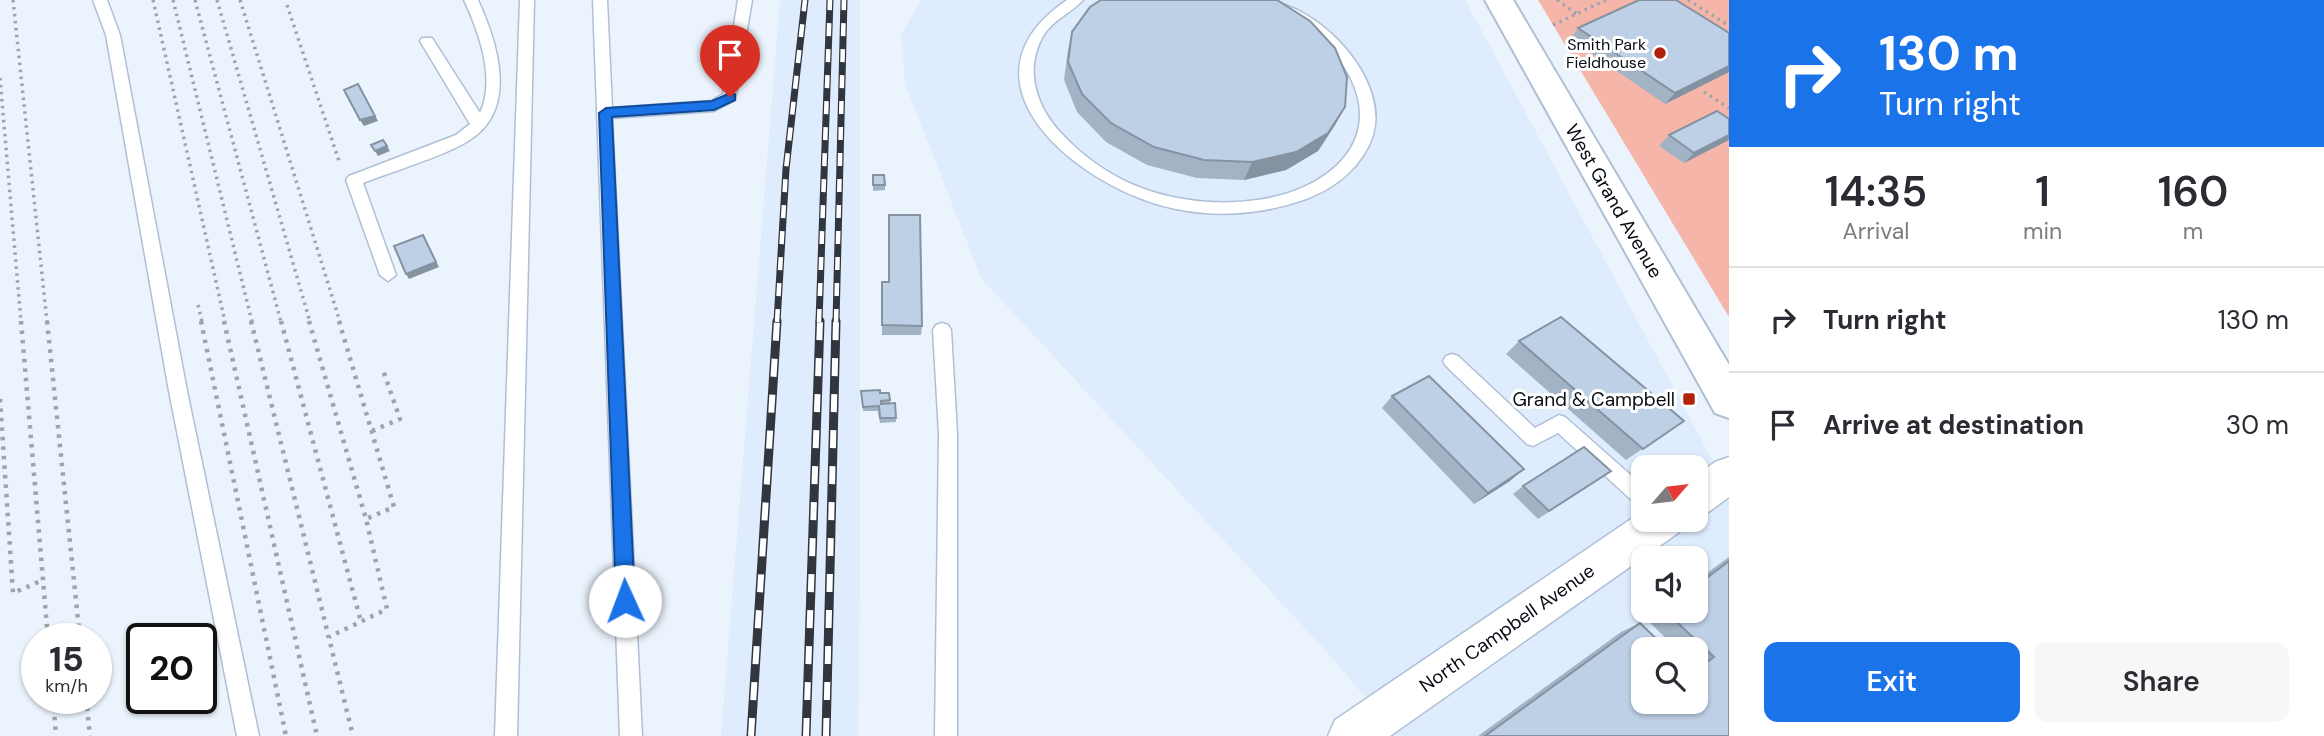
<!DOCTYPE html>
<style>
:root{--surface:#fff;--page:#f7f7f7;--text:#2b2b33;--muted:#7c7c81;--line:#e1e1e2;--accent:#1a73e8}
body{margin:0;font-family:"DM Sans",sans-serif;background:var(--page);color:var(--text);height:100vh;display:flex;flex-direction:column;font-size:26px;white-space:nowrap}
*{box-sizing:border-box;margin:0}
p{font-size:23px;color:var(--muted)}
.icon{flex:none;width:38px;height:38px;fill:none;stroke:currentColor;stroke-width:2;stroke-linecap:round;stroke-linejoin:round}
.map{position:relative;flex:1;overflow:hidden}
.drawer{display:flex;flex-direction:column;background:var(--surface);width:595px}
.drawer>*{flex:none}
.guide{background:#1a73e8;color:#fff;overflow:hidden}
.needle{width:46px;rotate:62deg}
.controls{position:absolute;left:1631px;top:455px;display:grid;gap:14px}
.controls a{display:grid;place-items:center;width:77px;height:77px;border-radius:14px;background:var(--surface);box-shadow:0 2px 5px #0004;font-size:35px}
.speed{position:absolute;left:21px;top:623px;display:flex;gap:14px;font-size:35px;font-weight:700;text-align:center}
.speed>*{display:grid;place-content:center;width:91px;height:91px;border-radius:50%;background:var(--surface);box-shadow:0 2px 5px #0004;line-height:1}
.speed small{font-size:18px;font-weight:400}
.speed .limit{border:4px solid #111;border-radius:10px;background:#fff;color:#111}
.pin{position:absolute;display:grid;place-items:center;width:60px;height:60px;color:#fff;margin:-72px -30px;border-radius:50% 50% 50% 0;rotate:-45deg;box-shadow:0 0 7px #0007}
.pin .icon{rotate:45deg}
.me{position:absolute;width:77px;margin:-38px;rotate:358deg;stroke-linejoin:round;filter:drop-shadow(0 0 5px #0008)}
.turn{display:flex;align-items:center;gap:24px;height:147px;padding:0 35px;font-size:32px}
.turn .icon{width:91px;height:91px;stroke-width:2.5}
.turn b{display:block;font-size:49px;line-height:60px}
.eta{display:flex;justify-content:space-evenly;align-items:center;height:119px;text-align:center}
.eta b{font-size:42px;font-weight:600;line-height:49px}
.cta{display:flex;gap:14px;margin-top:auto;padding:14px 35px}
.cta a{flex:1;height:80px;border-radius:14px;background:var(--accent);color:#fff;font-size:28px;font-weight:600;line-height:80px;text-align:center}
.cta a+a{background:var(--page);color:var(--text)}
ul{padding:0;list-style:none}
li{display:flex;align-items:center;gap:21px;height:105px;padding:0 35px;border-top:2px solid var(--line)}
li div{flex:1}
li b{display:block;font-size:26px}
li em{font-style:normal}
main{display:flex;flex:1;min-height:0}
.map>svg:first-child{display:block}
.built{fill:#deecfe;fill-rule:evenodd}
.green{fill:#f5b6a9}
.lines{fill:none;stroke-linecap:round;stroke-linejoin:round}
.lane-casing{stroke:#afc0d6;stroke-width:3}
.street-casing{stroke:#afc0d6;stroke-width:3}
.secondary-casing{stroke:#afc0d6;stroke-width:4}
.path-far1{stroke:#9da4ad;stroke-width:3.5;stroke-dasharray:2.5 4.5;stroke-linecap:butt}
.path{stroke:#9da4ad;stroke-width:4.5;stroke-dasharray:3.5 6;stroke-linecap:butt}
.lane{fill:#fff;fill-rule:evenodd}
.street{fill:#fff;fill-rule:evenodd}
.secondary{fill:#fff;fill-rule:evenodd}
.rail-far1-casing{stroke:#30353e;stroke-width:7}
.rail-casing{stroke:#30353e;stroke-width:9}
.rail-far1{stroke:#fff;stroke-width:4.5;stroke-dasharray:13;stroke-linecap:butt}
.rail{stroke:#fff;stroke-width:6;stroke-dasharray:18;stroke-linecap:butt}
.wall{fill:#a3b3c6}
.shaded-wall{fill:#8592a1}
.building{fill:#bed0e6;stroke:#8592a1;stroke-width:2}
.route{fill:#1a73e8;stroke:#114b97;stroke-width:2}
.poi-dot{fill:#b0220a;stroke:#fff;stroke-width:2.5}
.labels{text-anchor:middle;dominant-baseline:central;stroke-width:6;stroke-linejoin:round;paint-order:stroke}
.far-poi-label{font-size:16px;fill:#070c14;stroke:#fff;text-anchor:end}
.street-label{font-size:19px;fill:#070c14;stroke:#fff}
.poi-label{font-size:19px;fill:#070c14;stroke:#fff;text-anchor:end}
</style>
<main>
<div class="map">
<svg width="1729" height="736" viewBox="0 0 1729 736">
<rect width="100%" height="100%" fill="#ebf3fc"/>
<path class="built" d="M780,0H860V571L858,736H721Z
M921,0H1465L1729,491V736H1398L1326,651L981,278L905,83L901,35ZM1643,467H1696V520H1643ZM1643,558H1696V611H1643ZM1643,649H1696V702H1643Z"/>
<path class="green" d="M1538,0H1729V317Z"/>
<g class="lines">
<defs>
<path id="lane" d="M93,0H107L120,35L187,391L259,736H237L169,391L106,35Z
M464,0H478C498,44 519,110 468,141C442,157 393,171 363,183L396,275L388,281L380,275L346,180L349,176L456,135L470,124L420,41L422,38H432L480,113C496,79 479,32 464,0Z
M520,0H534L517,736H495Z
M593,0H607L612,108L711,101L723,94L738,0H752L735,100L714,111L612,118L642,736H620Z
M1067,0H1083C1070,14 1050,21 1041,40C1025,72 1037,107 1060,132C1085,159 1117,181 1153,192C1186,202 1223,205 1257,200C1326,191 1390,141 1345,68C1331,45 1310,28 1287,15C1278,10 1266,7 1259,0C1315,0 1390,77 1373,135C1363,166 1336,188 1306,199C1264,214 1220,218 1176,209C1084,191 945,83 1067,0Z
M942,323L948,325L951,330L957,434V736H935L939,434L933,330L936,325Z
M1452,354L1458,356L1535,428L1559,415L1565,417L1643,486V507L1636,504L1558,433L1533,446L1527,444L1446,366L1443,361L1446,356Z"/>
<path id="street" d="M1729,457V497L1710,511L1696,516V476L1715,462Z
M1643,511V520H1684L1678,533L1390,736H1328L1335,720Z"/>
<path id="secondary" d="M1485,0H1513L1729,365V418L1715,413Z"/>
</defs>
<use href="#lane" class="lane-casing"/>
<use href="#street" class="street-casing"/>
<use href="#secondary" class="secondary-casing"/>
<path class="path-far1" d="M13,0L47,322
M153,0L225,322
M173,0L252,322
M195,0L281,322
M217,0L310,322
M240,0L340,322
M1557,0L1577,14
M1688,0L1729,26
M287,5L340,164
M1553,25L1606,0
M0,78L21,322
M1704,92L1729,108
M198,305L202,322"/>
<path class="path" d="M21,321L48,639
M47,321L80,639
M201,321L286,736
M224,321L317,736
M251,321L353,736
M281,321L361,622
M309,321L366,519L387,609L329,637
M339,321L394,507L366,519
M0,399L13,593L43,580
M372,431L400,419L383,370
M53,698L56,736
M86,698L90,736"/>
<use href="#lane" class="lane"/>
<use href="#street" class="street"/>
<use href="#secondary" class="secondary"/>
<defs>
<path id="rail-far1" d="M777,322L786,169L805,0
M819,322L830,0
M836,322L844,0"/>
<path id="rail" d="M751,736L777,321
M806,736L820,321
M826,736L836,321"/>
</defs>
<use href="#rail-far1" class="rail-far1-casing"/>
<use href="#rail" class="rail-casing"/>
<use href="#rail-far1" class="rail-far1"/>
<use href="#rail" class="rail"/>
</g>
<path class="wall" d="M1578,28L1729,33V72L1665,104L1570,39Z
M1072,32L1345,107L1335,125L1318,151L1286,170L1244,180L1197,178L1147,165L1106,142L1077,112L1064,80L1068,50Z
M1729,119V140L1684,163L1659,146L1669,135Z
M873,175L885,185V190L873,191Z
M882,282L922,326L921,335H882Z
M1519,341L1684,421L1626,460L1506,354Z
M889,393L890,403L896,418V422L880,423L878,411H863L861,395Z
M1392,396L1510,481L1474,504L1382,408Z
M1599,479L1538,519L1513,494L1523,486Z
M1729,557V736H1478L1621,632L1640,623L1696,702V649H1677L1645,618L1655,611H1696V581Z"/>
<path class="shaded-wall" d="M1729,66V72L1665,104L1675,93Z
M361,90L378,121L364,126L360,120Z
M1345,107L1335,125L1318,151L1286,170L1244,180L1252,162Z
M1729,135V140L1684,163L1694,153Z
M387,146L390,151L378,156L375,151Z
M423,235L439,267L409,279L406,274Z
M1524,469L1510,481L1474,504L1488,493Z"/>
<path class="building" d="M1101,0H1277L1310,21L1335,48L1347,77L1345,107L1328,133L1296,152L1252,162L1204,160L1154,147L1111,123L1082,94L1068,62L1072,32L1090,7Z
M1639,0H1676L1729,33V66L1675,93L1578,28Z
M358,84L375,116L360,120L344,90Z
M1717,111L1729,119V135L1694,153L1669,135Z
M383,140L387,146L375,151L371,145Z
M873,175H884L885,185H873Z
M889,215H920L922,326L882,325V282H889Z
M423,235L436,262L406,274L394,246Z
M1561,317L1684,421L1643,449L1519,341Z
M1429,376L1524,469L1488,493L1392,396Z
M880,390V393H889L890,400L881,401V404L895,403L896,418H880L879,406L863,407L861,391Z
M1584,447L1611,471L1549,511L1523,486Z
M1729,561V736H1485L1640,623L1667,649H1643V702H1696V670L1714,657L1665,611H1696V586Z"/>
<path class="route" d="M730,93L735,94V100L714,110L612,117L635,601L632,607L625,610L619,607L616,601L599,113L606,108L712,101Z"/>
<g class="poi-dot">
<circle cx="1660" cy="53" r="7"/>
<rect x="1682" y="392" width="14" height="14" rx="3.5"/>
</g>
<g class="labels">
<g class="far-poi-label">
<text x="1646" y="44">Smith Park<tspan x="1646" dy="18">Fieldhouse</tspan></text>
</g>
<g class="street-label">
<text transform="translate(1614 201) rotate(60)">West Grand Avenue</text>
<text transform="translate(1507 628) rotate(-35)">North Campbell Avenue</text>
</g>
<g class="poi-label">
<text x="1675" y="399">Grand &amp; Campbell</text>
</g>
</g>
</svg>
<div class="controls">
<a><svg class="needle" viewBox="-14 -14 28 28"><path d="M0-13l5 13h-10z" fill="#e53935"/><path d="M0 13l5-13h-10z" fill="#7c7c81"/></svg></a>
<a><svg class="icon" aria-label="sound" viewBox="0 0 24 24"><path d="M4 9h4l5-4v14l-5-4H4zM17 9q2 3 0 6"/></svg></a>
<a><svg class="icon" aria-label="search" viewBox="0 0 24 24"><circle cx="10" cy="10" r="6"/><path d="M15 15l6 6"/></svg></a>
</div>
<div class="speed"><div>15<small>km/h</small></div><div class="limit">20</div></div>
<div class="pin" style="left:730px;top:97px;background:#d93025"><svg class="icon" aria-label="arrive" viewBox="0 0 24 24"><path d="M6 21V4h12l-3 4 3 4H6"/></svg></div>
<svg class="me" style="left:625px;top:601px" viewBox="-20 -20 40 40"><circle r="19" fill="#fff"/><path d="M0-13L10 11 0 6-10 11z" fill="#1a73e8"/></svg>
</div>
<section class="drawer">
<div class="guide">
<div class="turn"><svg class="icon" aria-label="right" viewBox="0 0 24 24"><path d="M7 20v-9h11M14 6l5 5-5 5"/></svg><div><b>130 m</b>Turn right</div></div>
</div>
<div class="eta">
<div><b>14:35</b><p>Arrival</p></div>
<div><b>1</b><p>min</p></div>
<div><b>160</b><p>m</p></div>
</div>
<ul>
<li><svg class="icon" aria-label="right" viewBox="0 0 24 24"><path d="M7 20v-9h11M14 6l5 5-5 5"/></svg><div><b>Turn right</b></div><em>130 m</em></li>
<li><svg class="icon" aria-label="arrive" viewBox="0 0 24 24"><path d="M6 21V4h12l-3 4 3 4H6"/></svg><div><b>Arrive at destination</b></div><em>30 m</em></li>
</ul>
<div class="cta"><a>Exit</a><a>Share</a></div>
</section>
</main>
